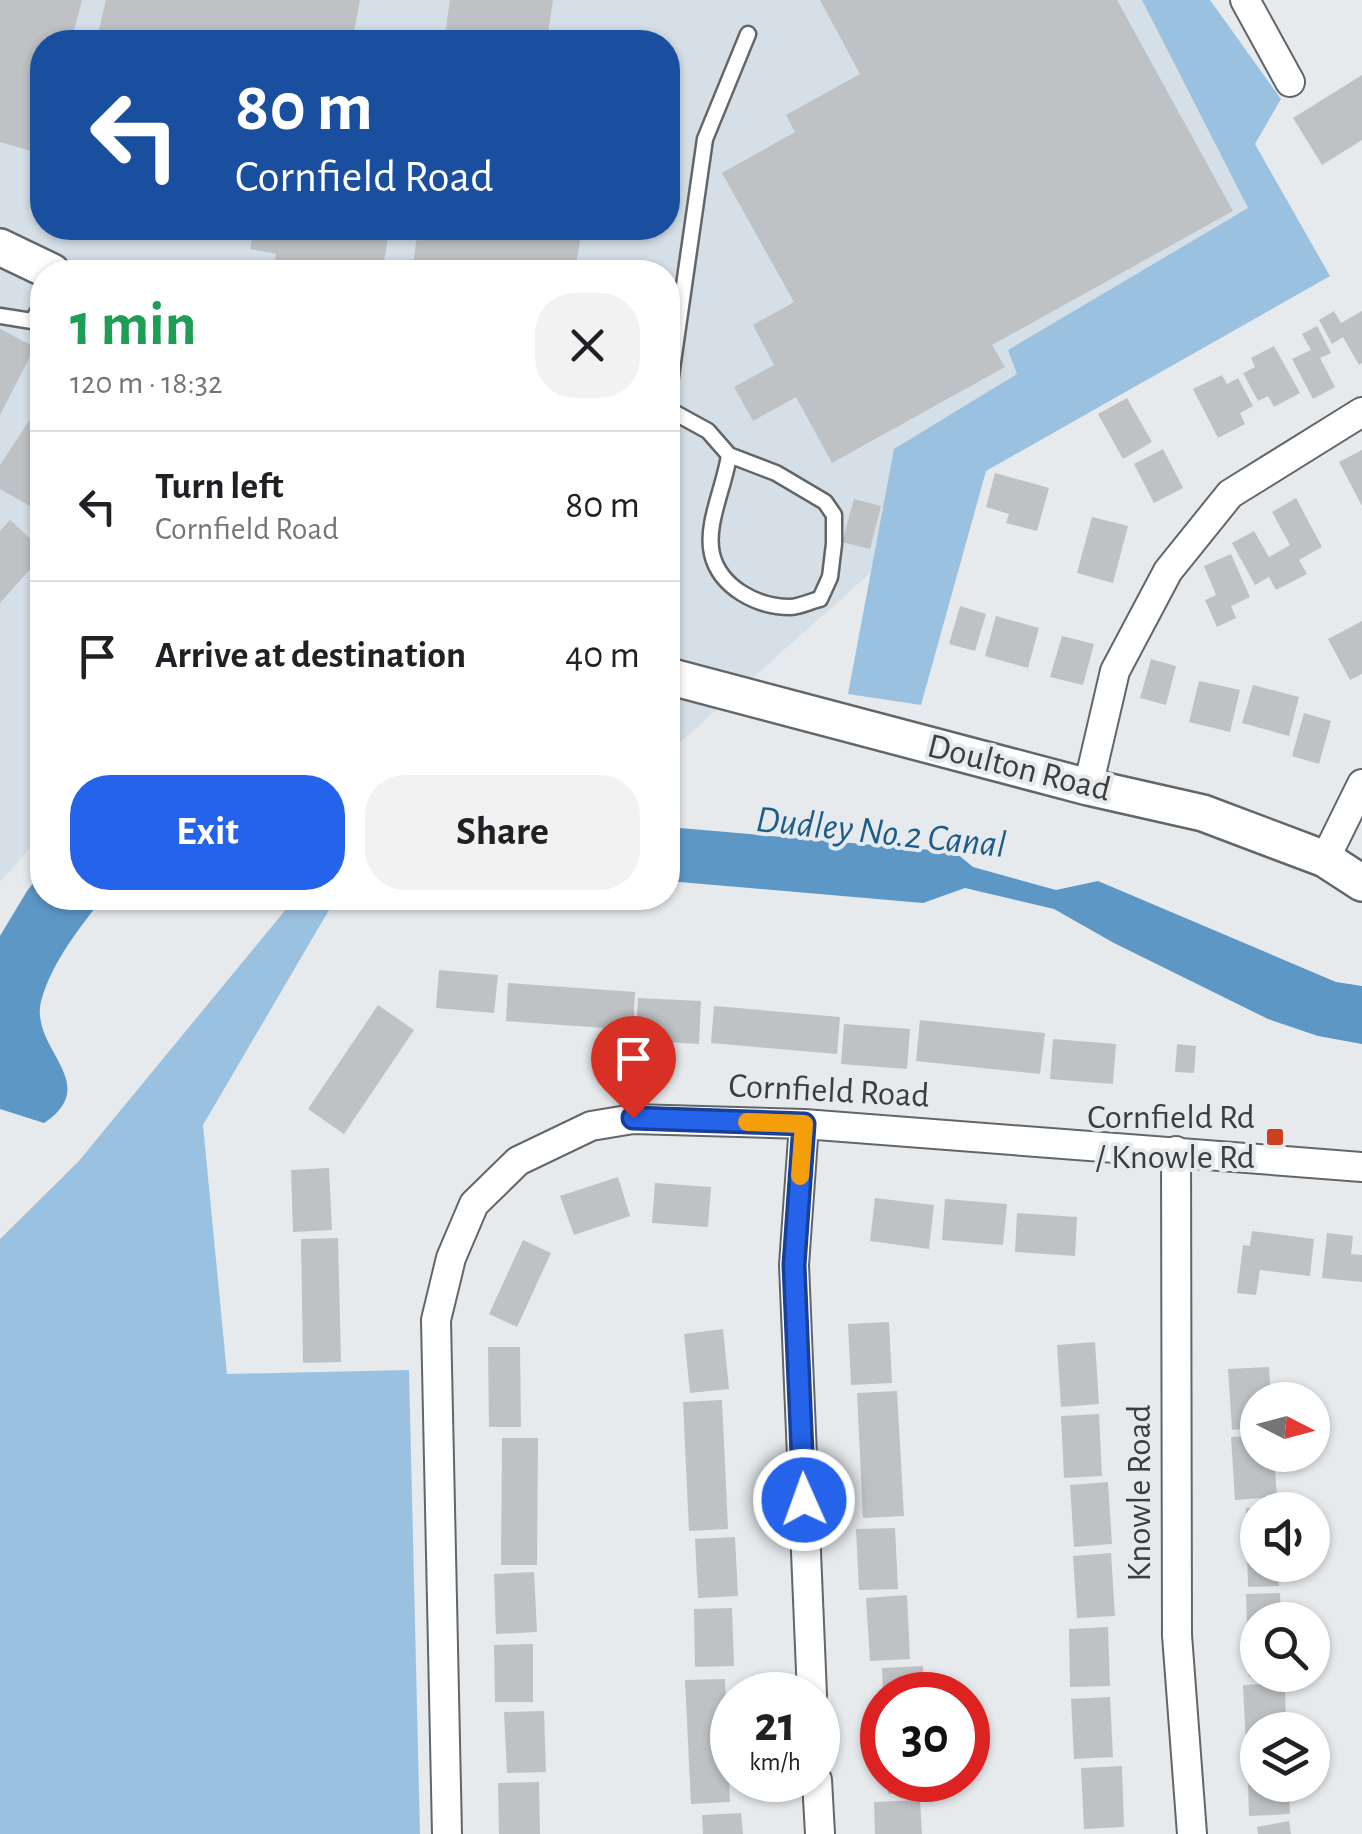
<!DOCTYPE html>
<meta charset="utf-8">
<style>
:root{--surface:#fff;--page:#f2f2f2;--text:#202124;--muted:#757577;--line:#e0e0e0;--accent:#2563eb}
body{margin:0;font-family:"Alegreya Sans",sans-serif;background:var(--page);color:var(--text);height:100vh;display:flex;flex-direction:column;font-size:38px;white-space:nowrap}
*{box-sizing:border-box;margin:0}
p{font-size:32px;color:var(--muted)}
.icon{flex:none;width:55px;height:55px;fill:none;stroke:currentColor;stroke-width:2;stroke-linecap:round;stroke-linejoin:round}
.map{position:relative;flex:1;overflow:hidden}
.side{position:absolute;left:30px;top:260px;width:650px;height:650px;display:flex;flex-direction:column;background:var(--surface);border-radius:40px;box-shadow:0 2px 8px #0004}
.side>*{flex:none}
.guide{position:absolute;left:30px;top:30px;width:650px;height:210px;border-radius:40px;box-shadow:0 2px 8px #0004;background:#1a4fa0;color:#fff;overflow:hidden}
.needle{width:65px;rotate:96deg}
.tools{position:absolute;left:1240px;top:1382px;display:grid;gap:20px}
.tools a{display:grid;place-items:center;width:90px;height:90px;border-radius:50%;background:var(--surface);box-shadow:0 2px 8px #0004;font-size:50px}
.speed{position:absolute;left:710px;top:1672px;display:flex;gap:20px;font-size:50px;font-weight:700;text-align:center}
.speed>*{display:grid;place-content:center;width:130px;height:130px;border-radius:50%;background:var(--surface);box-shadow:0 2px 8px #0004;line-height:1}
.speed small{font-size:25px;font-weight:400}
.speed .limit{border:15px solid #d22;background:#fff;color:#111}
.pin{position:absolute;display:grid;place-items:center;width:85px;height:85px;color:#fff;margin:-102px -42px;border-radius:50% 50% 50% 0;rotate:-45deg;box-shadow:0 0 10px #0007}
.pin .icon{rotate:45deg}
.me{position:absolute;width:110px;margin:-55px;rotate:358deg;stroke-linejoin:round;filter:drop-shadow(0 0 8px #0008)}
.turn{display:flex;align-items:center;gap:35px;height:210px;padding:0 40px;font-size:45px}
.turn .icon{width:130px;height:130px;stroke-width:2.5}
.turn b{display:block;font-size:70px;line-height:85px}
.round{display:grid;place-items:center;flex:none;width:105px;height:105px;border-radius:40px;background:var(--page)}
.summary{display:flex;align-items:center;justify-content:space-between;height:170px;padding:0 40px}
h1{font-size:60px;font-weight:700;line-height:75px;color:#1e9e55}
.action{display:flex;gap:20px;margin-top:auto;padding:20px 40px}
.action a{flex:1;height:115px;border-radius:40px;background:var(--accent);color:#fff;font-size:40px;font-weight:700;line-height:115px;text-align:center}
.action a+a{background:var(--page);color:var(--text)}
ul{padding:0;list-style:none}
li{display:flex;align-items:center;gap:30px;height:150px;padding:0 40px;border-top:2px solid var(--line)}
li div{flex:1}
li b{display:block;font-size:38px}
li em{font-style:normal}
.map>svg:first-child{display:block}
.built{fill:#d5dfe7;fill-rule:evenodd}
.green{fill:#9bc1e0}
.water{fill:#5c97c6}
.building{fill:#bec2c5}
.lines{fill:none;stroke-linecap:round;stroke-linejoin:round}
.service-casing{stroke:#636669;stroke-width:19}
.minor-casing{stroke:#636669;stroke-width:32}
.tertiary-casing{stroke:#636669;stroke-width:40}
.service{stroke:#fff;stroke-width:14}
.minor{stroke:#fff;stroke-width:28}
.tertiary{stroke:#fff;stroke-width:35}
.route-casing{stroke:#184099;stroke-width:25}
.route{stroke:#2563eb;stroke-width:18}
.slow{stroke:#f59e0b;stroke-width:18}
.poi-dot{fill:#cb4120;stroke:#e6eaed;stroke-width:4}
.labels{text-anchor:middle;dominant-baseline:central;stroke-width:8;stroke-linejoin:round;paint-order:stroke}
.street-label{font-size:35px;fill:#3c3d3f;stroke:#e6eaed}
.poi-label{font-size:35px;fill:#3c3d3f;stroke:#e6eaed;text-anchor:end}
.water-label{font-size:38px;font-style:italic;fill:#1a5d8b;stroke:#e6eaed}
</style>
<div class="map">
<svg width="1362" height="1834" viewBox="0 0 1362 1834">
<rect width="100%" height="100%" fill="#e6eaed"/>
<path class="built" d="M0,0H1148L1330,276L985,471L668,753V272H42V835L0,882ZM42,42H668V228H42Z"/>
<path class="green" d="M1142,0H1210L1281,99L1255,144L1330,276L986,471L921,705L848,694L894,449L1017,374L1008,350L1248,208Z
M336,898L203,1125L227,1374L409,1370L420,1834H0V1239L78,1162L292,902Z"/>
<path class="water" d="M668,827L955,852L973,867L1056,890L1098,881L1336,982L1362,986V1044L1318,1036L1268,1019L1114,943L1054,909L965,888L923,903L668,881Z
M42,872V898H103C80,927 53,961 42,998C26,1048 105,1082 44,1123L0,1109V936L27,891Z"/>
<path class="building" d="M0,0H82L71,42H42V154L0,142Z
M106,0H360L352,42H96Z
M450,0H553L548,34L590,42H444Z
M820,0H1117L1233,211L992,345L1005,367L832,463L796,397L753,421L734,387L774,365L753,325L794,302L722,173L795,132L786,115L860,74Z
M1362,75V140L1322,165L1293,118Z
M145,228H193L190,240Z
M254,228H390L382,272L317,261L315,272H273L276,254L250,249Z
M418,228H582L575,272H412Z
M1334,311L1341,323L1362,311V363L1359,365L1343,337L1332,344L1319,320Z
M1317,326L1331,353L1320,358L1335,387L1313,399L1292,359L1311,350L1302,334Z
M0,329L35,347L0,415Z
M1274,346L1300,393L1274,407L1268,396L1258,401L1243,373L1255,367L1251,358Z
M1222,375L1227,384L1238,378L1253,406L1240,413L1245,424L1218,438L1193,389Z
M1127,398L1152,442L1123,459L1098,414Z
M42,401V503L37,510L0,489V465Z
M1163,449L1183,488L1154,503L1134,464Z
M1362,450V506L1339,462Z
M995,473L1049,488L1037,531L1006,523L1009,514L986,507Z
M1296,498L1322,547L1299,560L1307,574L1276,590L1269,577L1255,585L1232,543L1254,531L1269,557L1290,545L1272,512Z
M854,499L881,506L870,549L842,542Z
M1092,517L1128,526L1113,583L1077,573Z
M10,520L42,549V556L0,603V531Z
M1231,554L1250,597L1231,606L1236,618L1217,627L1205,600L1216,595L1204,566Z
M960,606L986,614L975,651L949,644Z
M996,616L1039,628L1028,668L985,656Z
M1362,621V674L1350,680L1328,639Z
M1062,636L1094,644L1083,685L1050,677Z
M1151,659L1176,666L1166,705L1140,698Z
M1199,681L1240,690L1230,732L1189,722Z
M1253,685L1299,697L1289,736L1242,723Z
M1304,713L1331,721L1319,764L1292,756Z
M439,970L498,975L494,1013L436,1008Z
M508,983L635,992L633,1030L506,1021Z
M638,998L701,1001L699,1044L636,1040Z
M378,1005L414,1030L344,1134L308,1109Z
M714,1006L840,1017L837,1054L711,1043Z
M920,1020L1045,1033L1040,1074L916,1061Z
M844,1024L910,1029L907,1069L841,1064Z
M1053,1039L1116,1044L1113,1084L1050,1079Z
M1177,1044L1196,1046L1194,1073L1175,1072Z
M329,1168L332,1230L293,1232L291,1170Z
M618,1177L630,1216L574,1235L560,1196Z
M655,1183L711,1187L708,1227L652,1223Z
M875,1198L934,1205L929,1249L870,1241Z
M945,1199L1007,1204L1003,1245L942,1240Z
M1017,1213L1077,1217L1075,1256L1015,1252Z
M1252,1231L1314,1239L1310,1276L1260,1270L1256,1295L1237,1293L1243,1245L1250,1246Z
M1327,1233L1353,1236L1351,1254L1362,1255V1282L1322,1278Z
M338,1238L341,1362L303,1363L301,1239Z
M523,1240L551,1253L517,1327L489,1314Z
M889,1322L892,1383L851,1385L848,1324Z
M723,1329L729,1389L690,1393L684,1334Z
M1095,1342L1099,1404L1061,1407L1057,1345Z
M488,1347H520L521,1427H489Z
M1269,1367L1271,1400H1258V1428L1232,1430L1228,1369Z
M897,1391L904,1516L863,1518L857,1393Z
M722,1400L728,1529L689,1531L683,1402Z
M1099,1414L1102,1476L1064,1478L1061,1416Z
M1258,1436V1455H1274L1277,1497L1235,1500L1231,1437Z
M502,1438H538L537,1565H501Z
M1108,1482L1112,1544L1074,1547L1070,1485Z
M1246,1508H1258V1565H1278L1279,1586L1248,1587Z
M895,1528L898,1589L859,1590L856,1529Z
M735,1537L738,1596L698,1598L695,1539Z
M1111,1553L1115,1616L1077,1618L1073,1556Z
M534,1572L537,1632L496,1634L494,1574Z
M1280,1593L1281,1620H1258V1677H1249L1246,1594Z
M907,1595L910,1659L870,1661L866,1598Z
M732,1608L734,1666L695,1667L694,1609Z
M1108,1627L1110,1686L1070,1687L1069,1629Z
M533,1644V1702H495L494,1645Z
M923,1666L924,1695H883L882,1668Z
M725,1679L730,1802L691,1804L685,1680Z
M1285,1683L1286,1730H1258V1745H1246L1243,1685Z
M1110,1697L1113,1757L1074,1759L1071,1699Z
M544,1711L546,1772L507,1773L504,1712Z
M1247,1753H1258V1785H1289L1290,1814L1249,1816Z
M1122,1766L1124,1827L1084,1829L1081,1768Z
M887,1780H928V1793L888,1794Z
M539,1782L540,1834H499L498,1783Z
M920,1800L922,1834H875L874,1802Z
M741,1813L743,1834H703L702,1815Z
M1289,1821L1291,1834H1258L1257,1827Z"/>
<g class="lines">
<defs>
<path id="service" d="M0,316L32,321L42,305
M668,397L705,139L748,34
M668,409L708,431L729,455L776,473L825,502L834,515V544L830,577L820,599C811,601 799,607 790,607C758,607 720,588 712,554C705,524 725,486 729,455"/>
<path id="minor" d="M1245,0L1290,82
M1088,787L1115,671L1168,571L1230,494L1362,412
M1325,859L1362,784
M804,1124L794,1265L812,1695
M1176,1151L1177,1635L1192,1834
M817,1780L820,1834
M447,1834L436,1320L451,1258L474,1204L518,1161L591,1126L633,1119L804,1124L1362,1167"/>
<path id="tertiary" d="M0,247L52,272
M668,676L1088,787L1203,813L1325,859L1362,883"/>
</defs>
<use href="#service" class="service-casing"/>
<use href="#minor" class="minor-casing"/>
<use href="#tertiary" class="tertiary-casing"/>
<use href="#service" class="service"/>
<use href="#minor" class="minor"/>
<use href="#tertiary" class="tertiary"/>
</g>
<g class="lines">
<defs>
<path id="route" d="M633,1118L804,1124L794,1265L804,1500"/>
</defs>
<use href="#route" class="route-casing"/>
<use href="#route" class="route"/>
<path class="slow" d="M747,1122L804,1124L800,1176"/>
</g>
<rect class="poi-dot" x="1265" y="1127" width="20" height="20" rx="5"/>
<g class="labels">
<g class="street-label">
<text transform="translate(1019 768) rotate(14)">Doulton Road</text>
<text transform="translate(829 1091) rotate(3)">Cornfield Road</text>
<text transform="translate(1139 1493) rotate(-90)">Knowle Road</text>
</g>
<g class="poi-label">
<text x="1255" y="1117">Cornfield Rd<tspan x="1255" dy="40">/ Knowle Rd</tspan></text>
</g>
<g class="water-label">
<text transform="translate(881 833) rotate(6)">Dudley No.2 Canal</text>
</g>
</g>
</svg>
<div class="tools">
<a><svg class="needle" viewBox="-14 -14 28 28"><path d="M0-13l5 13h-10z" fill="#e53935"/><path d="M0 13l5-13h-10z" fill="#757577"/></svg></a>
<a><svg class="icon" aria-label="sound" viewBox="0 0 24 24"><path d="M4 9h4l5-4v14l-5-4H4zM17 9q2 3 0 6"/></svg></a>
<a><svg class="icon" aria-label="search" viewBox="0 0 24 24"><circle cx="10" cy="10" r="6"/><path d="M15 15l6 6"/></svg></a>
<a><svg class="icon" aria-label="layers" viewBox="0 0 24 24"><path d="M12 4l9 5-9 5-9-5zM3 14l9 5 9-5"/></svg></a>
</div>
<div class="speed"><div>21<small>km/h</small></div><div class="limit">30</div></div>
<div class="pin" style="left:633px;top:1118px;background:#d93025"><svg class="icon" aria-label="arrive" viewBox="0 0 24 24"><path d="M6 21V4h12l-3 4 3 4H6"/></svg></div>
<svg class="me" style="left:804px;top:1500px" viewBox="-20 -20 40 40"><circle r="17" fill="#2563eb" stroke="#fff" stroke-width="3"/><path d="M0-11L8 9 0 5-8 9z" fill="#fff"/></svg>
<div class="guide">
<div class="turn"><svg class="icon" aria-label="left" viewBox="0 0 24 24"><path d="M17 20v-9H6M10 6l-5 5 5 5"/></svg><div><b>80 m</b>Cornfield Road</div></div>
</div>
<section class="side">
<div class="summary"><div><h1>1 min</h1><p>120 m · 18:32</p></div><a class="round"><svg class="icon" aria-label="close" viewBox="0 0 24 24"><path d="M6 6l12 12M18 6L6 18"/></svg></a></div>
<ul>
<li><svg class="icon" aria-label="left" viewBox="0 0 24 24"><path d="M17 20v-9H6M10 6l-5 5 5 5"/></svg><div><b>Turn left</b><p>Cornfield Road</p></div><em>80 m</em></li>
<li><svg class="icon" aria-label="arrive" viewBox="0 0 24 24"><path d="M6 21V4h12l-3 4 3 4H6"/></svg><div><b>Arrive at destination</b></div><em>40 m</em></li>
</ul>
<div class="action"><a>Exit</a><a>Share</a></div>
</section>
</div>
